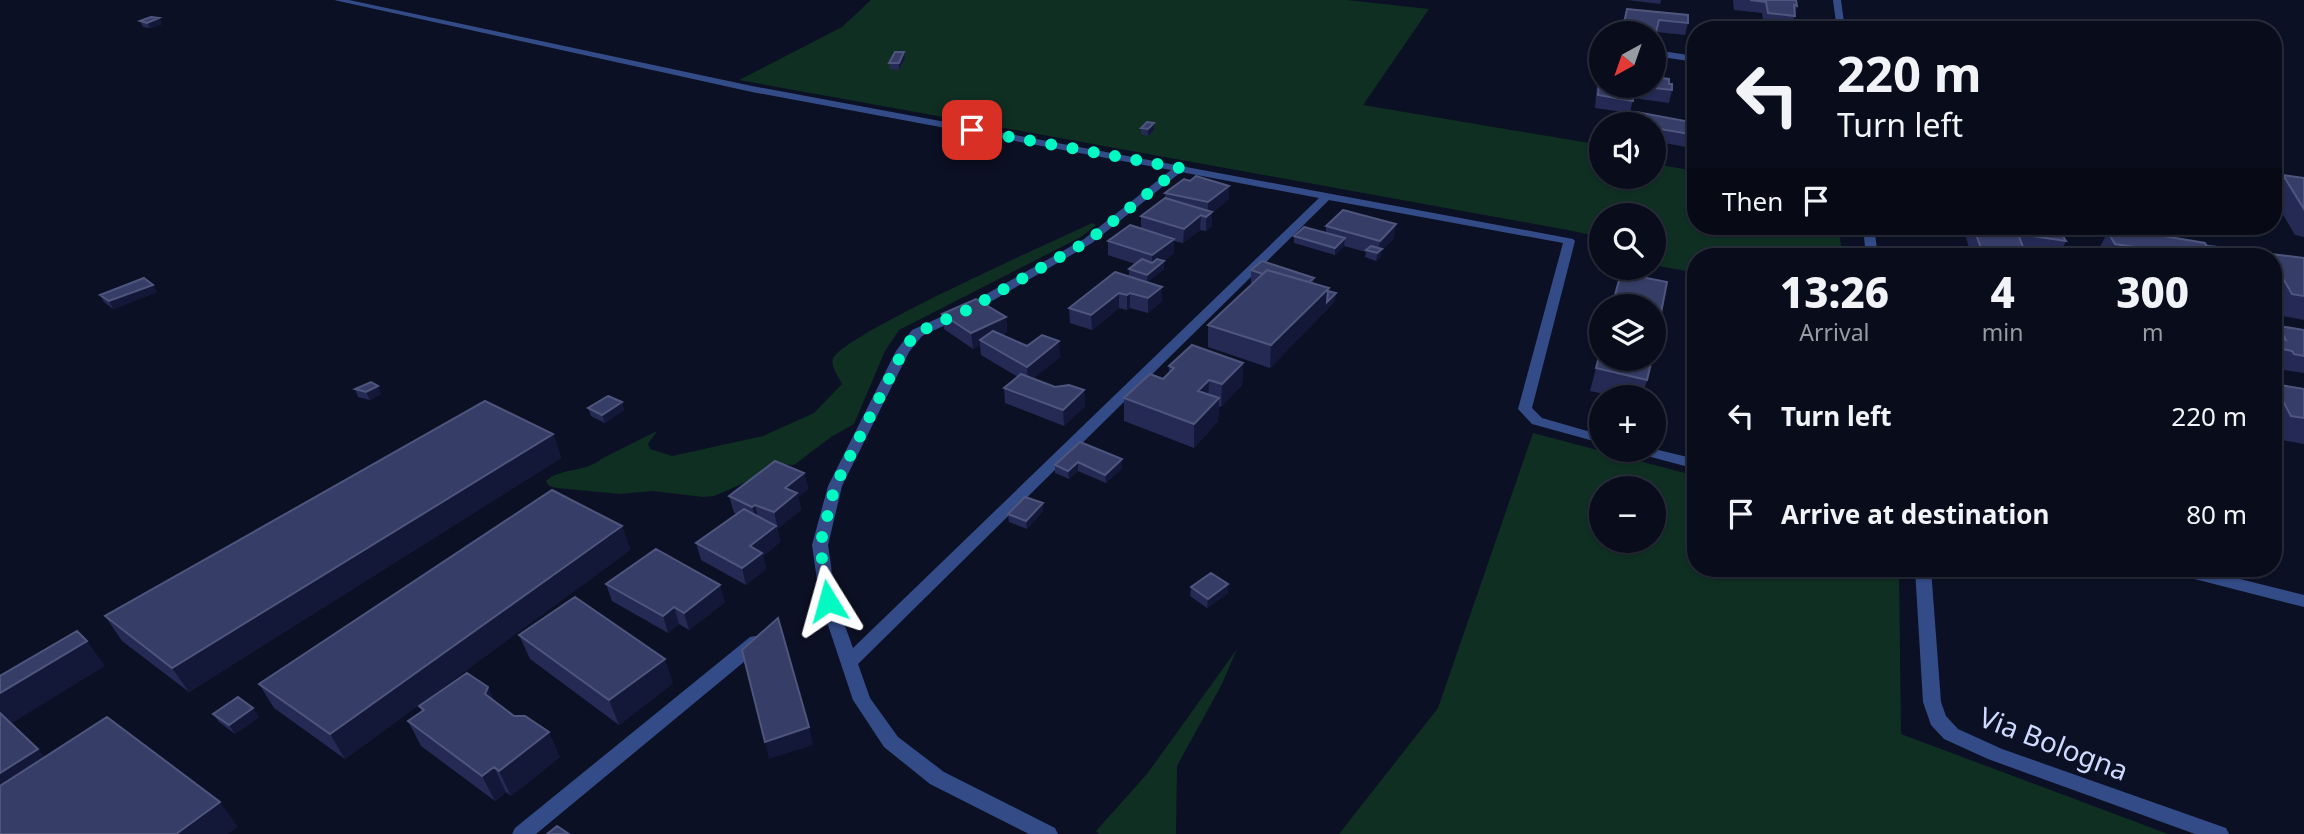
<!DOCTYPE html>
<meta charset="utf-8">
<style>
:root{--surface:#090c1b;--page:#171a28;--text:#f1f3f6;--muted:#999ba3;--line:#292c3a}
body{margin:0;font-family:"Noto Sans",sans-serif;background:var(--page);color:var(--text);height:100vh;display:flex;flex-direction:column;font-size:26px;white-space:nowrap}
*{box-sizing:border-box;margin:0}
p{font-size:23px;color:var(--muted)}
.icon{flex:none;width:38px;height:38px;fill:none;stroke:currentColor;stroke-width:2;stroke-linecap:round;stroke-linejoin:round}
.map{position:relative;flex:1;overflow:hidden}
.details{position:absolute;left:1687px;top:248px;width:595px;height:329px;display:flex;flex-direction:column;background:var(--surface);border-radius:28px;box-shadow:0 2px 5px #0004,0 0 0 2px var(--line)}
.details>*{flex:none}
.hud{position:absolute;left:1687px;top:21px;width:595px;height:214px;border-radius:28px;box-shadow:0 2px 5px #0004,0 0 0 2px var(--line);background:#090c1b;color:var(--text);overflow:hidden}
.needle{width:46px;rotate:220deg}
.buttons{position:absolute;left:1589px;top:21px;display:grid;gap:14px}
.buttons a{display:grid;place-items:center;width:77px;height:77px;border-radius:50%;background:var(--surface);box-shadow:0 2px 5px #0004,0 0 0 2px var(--line);font-size:35px}
.pin{position:absolute;display:grid;place-items:center;width:60px;height:60px;color:#fff;margin:-30px;border-radius:14px;box-shadow:0 4px 10px #0006}
.me{position:absolute;width:77px;margin:-38px;rotate:352deg;stroke-linejoin:round;filter:drop-shadow(0 0 5px #0008)}
.turn{display:flex;align-items:center;gap:24px;height:147px;padding:0 35px;font-size:32px}
.turn .icon{width:91px;height:91px;stroke-width:2.5}
.turn b{display:block;font-size:49px;line-height:60px}
.then{display:flex;align-items:center;height:66px;padding:0 35px;background:#0003;gap:14px;font-size:26px}
.eta{display:flex;justify-content:space-evenly;align-items:center;height:119px;text-align:center}
.eta b{font-size:42px;font-weight:800;line-height:49px}
ul{padding:0;list-style:none}
li{display:flex;align-items:center;gap:21px;height:98px;padding:0 35px}
li div{flex:1}
li b{display:block;font-size:26px}
li em{font-style:normal}
.map>svg:first-child{display:block}
.green{fill:#0f2f23;fill-rule:evenodd}
.lines{fill:none;stroke-linecap:round;stroke-linejoin:round}
.minor{fill:#334c87;fill-rule:evenodd}
.wall{fill:#242a54}
.shaded-wall{fill:#131839}
.building{fill:#363d66;stroke:#4e567e;stroke-width:2}
.route{stroke:#00fac1;stroke-width:12;stroke-dasharray:0 21.6}
.labels{text-anchor:middle;dominant-baseline:central;stroke-width:7;stroke-linejoin:round;paint-order:stroke}
.near-street-label{font-size:28px;fill:#cfdaff;stroke:#0c1024}
</style>
<div class="map">
<svg width="2304" height="834" viewBox="0 0 2304 834">
<rect width="100%" height="100%" fill="#0c1024"/>
<path class="green" d="M871,0H1347L1429,9L1363,105L1601,145V177H1654V164L1696,171V226H1839L1842,257H1696V273L1654,265V215H1601V255L1592,254L1600,237L1568,230L739,80L842,27Z
M1092,223L1096,225L1081,237L899,330L885,351L854,424L831,437L794,465L778,464L744,483L714,496L703,497L653,491L620,494L557,488L549,486L546,481C561,467 585,473 601,459L657,431L648,444L650,449L672,456L763,436L814,413L842,384C839,377 830,366 833,359C841,335 1057,240 1092,223Z
M1533,433L1696,476V569H1899L1901,734L2168,834H1339L1438,708ZM1601,488H1654V541H1601Z
M1237,649L1222,684L1177,766L1176,834H1099L1096,831L1147,774Z"/>
<g class="lines">
<path class="minor" d="M334,0H349L752,86L1573,239L1575,241L1532,408L1542,418L1601,435V443L1532,424L1518,409L1563,243L1329,200L858,664L870,698L898,737L944,772L1055,828L1058,834H1029L930,784L884,747L853,700L820,601L812,545L828,486L896,351L912,330L965,306L1084,239L1171,170L752,92ZM1181,172L1319,198L853,648L836,601L828,545L842,486L909,352L922,336L973,312L1092,243Z
M1833,0H1841L1845,30H1837Z
M1654,50L1696,56V62L1654,56Z
M1863,226H1874L1878,257H1866Z
M2062,226C2081,225 2118,225 2133,235L2127,238L2068,229Z
M2188,242L2270,253L2276,257L2273,260V257H2248L2184,247V243Z
M1654,449L1696,459V469L1636,453L1634,450Z
M1915,569H1931L1941,702L1946,716L1958,729L2002,749L2226,828L2229,834H2195L1988,759L1944,739L1931,725L1923,702Z
M2171,569H2200L2304,595V607L2179,575L2173,573Z
M756,636L762,637L765,642L762,647L536,834H512L515,828L750,637Z"/>
</g>
<path class="wall" d="M1627,0H1661L1660,4Z
M1733,0H1796L1797,6L1792,27L1764,25L1762,13L1734,10Z
M1627,9L1688,23L1685,35L1656,32L1654,42V33H1622Z
M159,18L162,24L150,28L143,27L140,21Z
M1654,54L1663,65L1660,78L1654,77Z
M905,58L899,70L890,69L889,63Z
M1600,71L1669,84L1672,90L1669,103L1633,98L1630,113L1595,108L1597,83Z
M1622,112L1696,123L1695,146L1691,148L1654,141V124H1619Z
M1141,128L1154,130L1148,136L1141,134Z
M2283,175L2304,178V237L2295,235L2273,198V192Z
M1190,181L1229,186V199L1212,213V226L1206,231L1200,230L1183,243L1174,241V253L1164,261V269L1147,282L1162,287V301L1148,313L1130,308L1127,310L1119,308L1092,330L1070,323L1069,308L1129,276V269L1135,264L1108,255V241L1141,228V216L1165,199V193Z
M1326,226L1394,238L1381,252V256L1376,261L1365,257L1366,252L1344,246L1335,255L1294,243V236L1326,233Z
M1963,226H2057L2066,241L2059,256L2024,251L2027,257H1972L1963,228Z
M2239,226H2258L2256,228Z
M2110,227L2212,257H2100L2099,254L2101,250L2100,247Z
M2262,253L2304,258V320L2278,315L2273,306V257H2259Z
M1251,270L1314,278L1313,283L1329,288L1328,291L1335,301L1270,368L1208,347V325L1251,285Z
M157,292L113,309L104,302L100,295Z
M942,314L1006,317L1007,332L1002,335L1027,346L1060,357L1033,378L1055,387L1084,390L1085,406L1064,426L1005,403L1004,388L1018,377L981,355L980,345L973,349L944,329Z
M2279,326L2304,330V373L2284,370L2282,366L2273,364V334Z
M1601,349L1647,380L1642,397H1618L1590,391Z
M1243,363L1242,385L1221,407L1219,406L1218,421L1194,448L1124,421V398L1163,379L1169,373V366Z
M2274,384L2304,389V444L2276,439L2273,433V385Z
M378,386L381,394L370,400L358,397L355,389Z
M622,402L624,410L605,423L591,416L588,408Z
M553,434L561,458L189,692L122,641L105,616Z
M1080,442L1122,459V468L1106,483L1078,471L1069,479L1055,473V465Z
M804,473L808,489L798,497L801,510L777,528L780,542L763,556L766,569L746,585L701,560L696,543L737,514L734,513L729,496Z
M1043,503V511L1027,529L1009,522L1008,514Z
M622,526L630,550L345,759L274,708L259,684Z
M606,584L725,602L689,630L679,624L668,633L612,601Z
M1191,587L1228,593L1207,608L1190,596Z
M519,635L673,683L619,725L530,659Z
M488,687L494,701L560,757L511,796L506,792L495,801L421,746L408,721L422,711L419,706Z
M213,714L259,717L235,734L219,722Z"/>
<path class="shaded-wall" d="M159,18L162,24L150,28L147,23Z
M904,52L905,58L899,70V63Z
M1154,123V130L1148,136V129Z
M1694,135H1696V143L1695,146L1691,148Z
M1229,186V199L1212,213V226L1206,231V217L1208,215V202Z
M1201,215L1200,230L1183,243L1184,229Z
M1396,224L1394,238L1381,252V256L1376,261L1380,241Z
M1345,238L1344,246L1335,255V248Z
M1174,239V253L1152,270V255Z
M1164,261V269L1147,283V275Z
M153,285L157,292L113,309L109,301Z
M1162,287V301L1148,313V298Z
M1329,288L1327,302L1336,293L1335,301L1270,368L1271,345Z
M1119,293V308L1092,330L1091,315Z
M1130,293V308L1127,310V295Z
M1006,317L1007,332L985,343L980,340V345L973,349L971,333Z
M1059,341L1060,357L1028,383L1027,367Z
M1243,363L1242,385L1221,407L1222,384Z
M1209,380L1208,402L1198,391Z
M378,386L381,394L370,400L366,392Z
M1084,390L1085,406L1064,426L1063,410Z
M1219,398L1218,421L1194,448V424Z
M622,402L624,410L605,423L602,415Z
M553,434L561,458L189,692L172,668Z
M1122,459V468L1106,483L1105,475Z
M1078,462V471L1069,479L1068,471Z
M804,473L808,489L798,497L801,510L778,529L774,512L785,488Z
M1043,503V511L1027,529L1026,521Z
M755,505L759,521L757,523L752,507Z
M622,526L630,550L345,759L330,734Z
M776,526L780,542L763,556L766,569L746,585L742,568L750,546Z
M1228,584V593L1207,608L1208,599Z
M720,585L725,602L689,630L684,613Z
M674,607L679,624L668,633L663,616Z
M87,641L105,666L7,726L0,717V693Z
M665,659L673,683L619,725L609,700Z
M488,687L499,712L485,694Z
M253,708L259,717L235,734L229,725Z
M809,727L813,745L769,759L765,742Z
M549,732L560,757L511,796L499,771Z
M38,749L59,774L0,811V773Z
M494,767L506,792L495,801L482,776Z
M220,802L238,827L228,834H176Z"/>
<path class="building" d="M1750,0H1796L1797,6L1794,5L1795,16L1768,13L1766,2Z
M1627,9L1688,15V23L1659,20L1656,32L1623,28Z
M151,17L159,18L147,23L140,21Z
M1729,22L1791,28V30H1728Z
M895,52H904L899,63H889Z
M1654,54L1664,55L1663,65L1654,64Z
M1600,71H1601V86H1634L1633,101L1598,95Z
M1654,77L1669,79V84H1672V90L1635,86H1654Z
M1622,112L1636,114L1637,112L1696,123V135L1654,128V124H1635L1620,122Z
M1147,122L1154,123L1148,129L1141,128Z
M2283,175L2304,178V209Z
M1196,176L1229,186L1208,202L1165,193L1184,179L1190,181Z
M1165,198L1212,212L1206,217L1201,215L1184,229L1141,216Z
M1343,210L1396,224L1380,241L1326,226Z
M1130,225L1174,239L1152,255L1108,241Z
M1973,226H2057L2066,241L2018,234L2027,257H2024L1981,248Z
M1304,227L1345,238L1335,248L1294,236Z
M2110,227L2205,243L2212,257H2165L2162,251L2115,244L2109,234H2114Z
M1371,246L1382,249L1377,253L1366,250Z
M2262,253L2304,258V296L2292,294L2280,273L2273,271V257H2264Z
M1142,259L1152,263L1157,259L1164,261L1147,275L1129,269Z
M1262,261L1314,278L1309,282L1267,270L1263,274L1251,270Z
M1267,270L1329,288L1271,345L1208,325Z
M1115,272L1162,287L1148,298L1130,293L1127,295L1119,293L1091,315L1069,308Z
M1621,273L1667,282L1654,349V306H1612Z
M144,278L153,285L109,301L100,295Z
M1328,291L1336,293L1327,302Z
M976,299L1006,317L971,333L942,314Z
M2279,326L2304,330V356L2294,354L2292,351L2283,349L2277,338L2286,340Z
M993,331L1027,346L1042,335L1059,341L1027,367L980,340Z
M1192,345L1243,363L1222,384L1209,380L1198,391L1219,398L1194,424L1124,398L1150,374L1163,379L1174,368L1169,366Z
M1601,349V359H1652L1647,380L1596,368Z
M1021,374L1055,387L1069,385L1084,390L1063,410L1004,388Z
M371,382L378,386L366,392L355,389Z
M2274,384L2304,389V418L2291,416Z
M608,396L622,402L602,415L588,408Z
M485,401L553,434L172,668L105,616Z
M1080,442L1122,459L1105,475L1078,462L1068,471L1055,465Z
M775,461L804,473L785,488L797,493L774,512L755,505L752,507L729,496Z
M552,490L622,526L330,734L259,684Z
M1025,497L1043,503L1026,521L1008,514Z
M744,509L776,526L750,546L762,553L742,568L696,543Z
M656,549L720,585L684,613L674,607L663,616L606,584Z
M1211,573L1228,584L1208,599L1191,587Z
M575,597L665,659L609,700L519,635Z
M778,618L809,727L765,742L742,650Z
M77,631L87,641L0,693V676Z
M467,673L488,687L485,694L514,716H525L549,732L499,771L494,767L482,776L408,721L424,710L419,706Z
M238,697L253,708L229,725L213,714Z
M0,713L38,749L0,773Z
M107,717L220,802L176,834H0V786Z
M557,826L569,834H547Z"/>
<g class="lines">
<path class="route" d="M828,601L820,545L835,486L903,351L916,333L969,309L1088,241L1180,168L972,130"/>
</g>
<g class="labels">
<g class="near-street-label">
<text transform="translate(2054 743) rotate(21)">Via Bologna</text>
</g>
</g>
</svg>
<div class="buttons">
<a><svg class="needle" viewBox="-14 -14 28 28"><path d="M0-13l5 13h-10z" fill="#e53935"/><path d="M0 13l5-13h-10z" fill="#999ba3"/></svg></a>
<a><svg class="icon" aria-label="sound" viewBox="0 0 24 24"><path d="M4 9h4l5-4v14l-5-4H4zM17 9q2 3 0 6"/></svg></a>
<a><svg class="icon" aria-label="search" viewBox="0 0 24 24"><circle cx="10" cy="10" r="6"/><path d="M15 15l6 6"/></svg></a>
<a><svg class="icon" aria-label="layers" viewBox="0 0 24 24"><path d="M12 4l9 5-9 5-9-5zM3 14l9 5 9-5"/></svg></a>
<a>+</a>
<a>−</a>
</div>
<div class="pin" style="left:972px;top:130px;background:#d93025"><svg class="icon" aria-label="arrive" viewBox="0 0 24 24"><path d="M6 21V4h12l-3 4 3 4H6"/></svg></div>
<svg class="me" style="left:828px;top:601px" viewBox="-20 -20 40 40"><path d="M0-17L14 15 0 8-14 15z" fill="#00fac1" stroke="#fff" stroke-width="4"/></svg>
<div class="hud">
<div class="turn"><svg class="icon" aria-label="left" viewBox="0 0 24 24"><path d="M17 20v-9H6M10 6l-5 5 5 5"/></svg><div><b>220 m</b>Turn left</div></div>
<div class="then">Then<svg class="icon" aria-label="arrive" viewBox="0 0 24 24"><path d="M6 21V4h12l-3 4 3 4H6"/></svg></div>
</div>
<section class="details">
<div class="eta">
<div><b>13:26</b><p>Arrival</p></div>
<div><b>4</b><p>min</p></div>
<div><b>300</b><p>m</p></div>
</div>
<ul>
<li><svg class="icon" aria-label="left" viewBox="0 0 24 24"><path d="M17 20v-9H6M10 6l-5 5 5 5"/></svg><div><b>Turn left</b></div><em>220 m</em></li>
<li><svg class="icon" aria-label="arrive" viewBox="0 0 24 24"><path d="M6 21V4h12l-3 4 3 4H6"/></svg><div><b>Arrive at destination</b></div><em>80 m</em></li>
</ul>
</section>
</div>
